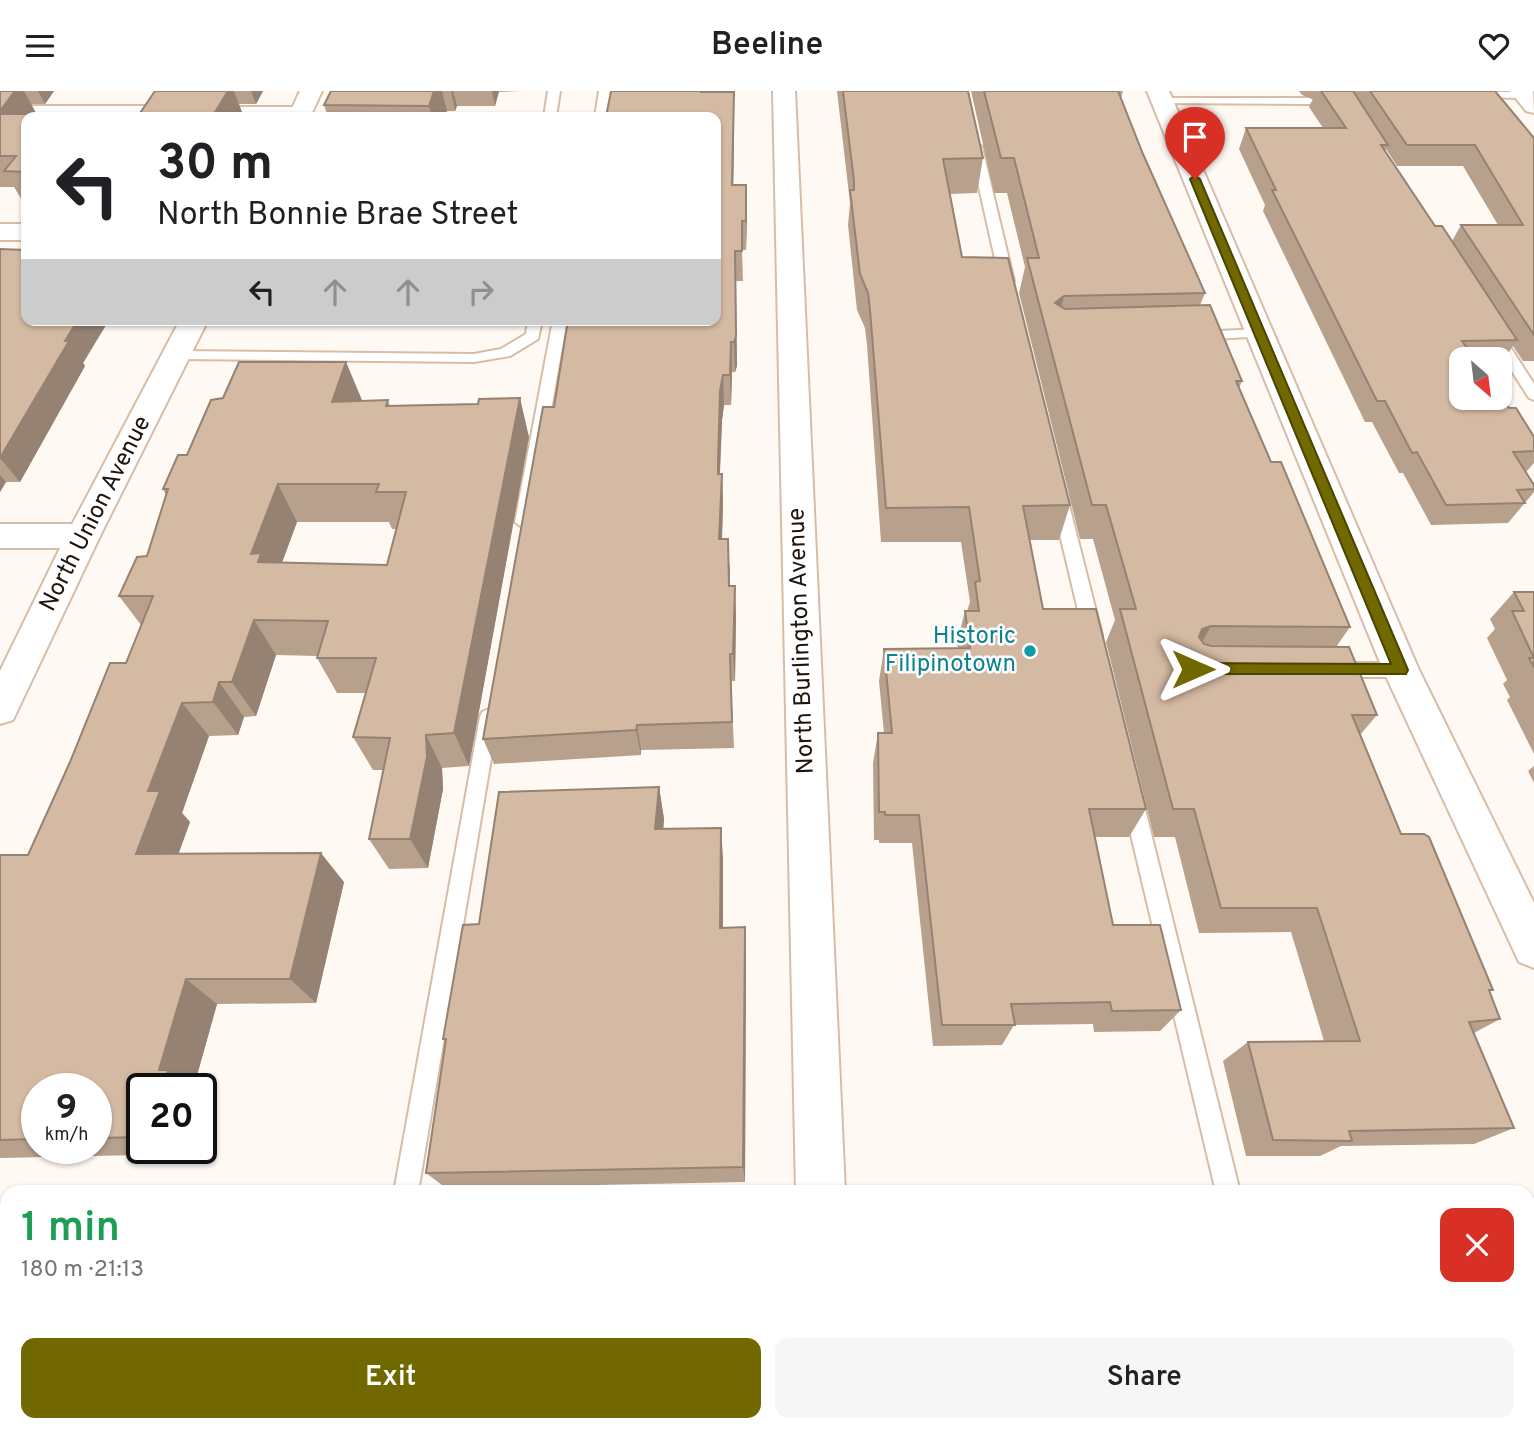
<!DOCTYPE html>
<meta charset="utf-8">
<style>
:root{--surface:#fff;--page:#f6f6f6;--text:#202124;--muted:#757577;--accent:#716800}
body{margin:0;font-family:Overpass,sans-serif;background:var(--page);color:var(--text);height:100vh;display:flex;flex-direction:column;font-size:26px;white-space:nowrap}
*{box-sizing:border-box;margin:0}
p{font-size:23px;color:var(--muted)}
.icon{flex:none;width:38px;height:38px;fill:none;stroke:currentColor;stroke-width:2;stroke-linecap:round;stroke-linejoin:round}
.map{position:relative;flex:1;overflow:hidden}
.drawer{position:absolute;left:0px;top:1094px;width:1535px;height:247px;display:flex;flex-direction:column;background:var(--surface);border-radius:21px 21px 0 0;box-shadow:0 2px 5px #0004}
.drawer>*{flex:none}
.guide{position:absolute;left:21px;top:21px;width:700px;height:214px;border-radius:14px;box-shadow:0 2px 5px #0004;background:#fff;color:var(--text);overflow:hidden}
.needle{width:46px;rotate:152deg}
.buttons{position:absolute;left:1449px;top:256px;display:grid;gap:14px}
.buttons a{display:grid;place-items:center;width:63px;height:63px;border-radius:14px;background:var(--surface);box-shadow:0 2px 5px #0004;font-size:35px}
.speed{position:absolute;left:21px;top:982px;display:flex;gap:14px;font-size:35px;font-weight:700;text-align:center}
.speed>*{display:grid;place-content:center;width:91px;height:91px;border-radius:50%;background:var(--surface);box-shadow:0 2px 5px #0004;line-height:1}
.speed small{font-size:18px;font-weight:400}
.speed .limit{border:4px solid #111;border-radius:10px;background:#fff;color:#111}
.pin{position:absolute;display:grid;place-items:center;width:60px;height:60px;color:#fff;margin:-72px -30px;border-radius:50% 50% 50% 0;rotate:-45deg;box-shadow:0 0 7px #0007}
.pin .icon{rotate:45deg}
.me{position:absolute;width:77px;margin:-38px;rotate:90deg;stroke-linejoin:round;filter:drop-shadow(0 0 5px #0008)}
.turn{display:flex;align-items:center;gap:24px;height:147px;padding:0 21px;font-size:32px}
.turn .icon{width:91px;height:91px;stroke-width:2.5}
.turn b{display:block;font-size:49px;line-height:60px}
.lanes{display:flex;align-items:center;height:66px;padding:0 21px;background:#0003;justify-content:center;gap:35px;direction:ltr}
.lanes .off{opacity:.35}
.round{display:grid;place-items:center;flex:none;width:74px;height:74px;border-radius:14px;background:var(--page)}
.head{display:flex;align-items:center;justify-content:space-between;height:119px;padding:0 21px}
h1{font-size:42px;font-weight:600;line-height:52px;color:#1e9e55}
.button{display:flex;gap:14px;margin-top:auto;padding:14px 21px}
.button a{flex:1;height:80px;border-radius:14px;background:var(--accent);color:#fff;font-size:28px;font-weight:600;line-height:80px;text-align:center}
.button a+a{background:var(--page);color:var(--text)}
header{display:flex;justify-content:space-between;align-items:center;height:91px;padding:0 21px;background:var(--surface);font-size:32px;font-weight:600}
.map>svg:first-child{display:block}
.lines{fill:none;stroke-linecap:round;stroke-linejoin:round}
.service-casing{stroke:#d8bda6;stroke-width:4}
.minor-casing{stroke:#d8bda6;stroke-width:4}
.tertiary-casing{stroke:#d8bda6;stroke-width:4}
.service{fill:#fff;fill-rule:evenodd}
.minor{fill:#fff;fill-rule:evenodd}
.tertiary{fill:#fff;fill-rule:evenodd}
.wall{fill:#b7a08c;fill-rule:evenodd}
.shaded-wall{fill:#958272}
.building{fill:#d5baa3;stroke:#958272;stroke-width:2;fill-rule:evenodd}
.route{fill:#716800;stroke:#494400;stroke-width:2}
.culture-dot{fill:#0f9aa8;stroke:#fff;stroke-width:2.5}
.labels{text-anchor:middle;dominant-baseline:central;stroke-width:5;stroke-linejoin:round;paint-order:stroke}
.street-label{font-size:24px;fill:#1e140c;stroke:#fff}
.culture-label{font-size:24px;fill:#0d838f;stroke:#fff;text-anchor:end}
</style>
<header><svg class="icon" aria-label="menu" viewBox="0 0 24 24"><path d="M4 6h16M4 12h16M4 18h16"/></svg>Beeline<svg class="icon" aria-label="heart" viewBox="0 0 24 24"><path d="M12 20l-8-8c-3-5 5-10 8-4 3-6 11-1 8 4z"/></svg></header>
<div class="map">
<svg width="1534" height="1340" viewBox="0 0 1534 1340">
<rect width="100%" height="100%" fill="#fff9f4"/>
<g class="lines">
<defs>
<path id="service" d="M548,0H560L556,26H544Z
M599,0H611L607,26H595Z
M1473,1H1525L1531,4L1525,7L1469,6L1467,4Z
M1163,7H1309L1315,10L1309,13L1159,12V8Z
M0,15H169L175,18L169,21H0Z
M216,16H303L309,19L303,22L212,21L210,19Z
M976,52L982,56L1014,190L1007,194L1000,190L970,56Z
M528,229H542L538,248L510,265L474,271L178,268L171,264L178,260L474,263L501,258L526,243Z
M553,229H567L531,431L523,437L515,431Z
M1260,238L1267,242L1265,245L1198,249L1191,245L1198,241Z
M1495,239L1500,240L1534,293V309L1529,307L1488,243Z
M1059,400L1067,406L1102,544L1099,549H1087L1084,544L1051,406Z
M1332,572H1401L1407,574L1410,579L1407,584L1401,586H1332L1326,584L1323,579L1326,574Z
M489,618L496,621L498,626L418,1101H394L480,626L482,621Z
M1132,698L1139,700L1142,706L1240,1101H1216L1122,706L1125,700Z
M277,1334H305L304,1340H276Z
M1269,1334H1296L1298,1340H1270Z"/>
<path id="minor" d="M773,0H795L845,1101H796Z
M1147,0H1169L1419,579L1534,812V877L1519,871L1383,579Z
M1510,0H1533L1534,22L1526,20Z
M0,133H26V149H0Z
M0,433H83L95,437L100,445L95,453L83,457H0Z
M1528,1134H1534V1184H1528Z
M0,1152H7V1202H0Z
M801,1334H855V1340H801Z"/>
<path id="tertiary" d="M300,0H322L310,26H288Z
M180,229H208L100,445L13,629L0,633V580L66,445Z"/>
</defs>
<use href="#service" class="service-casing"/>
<use href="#minor" class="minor-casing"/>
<use href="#tertiary" class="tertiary-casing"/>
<use href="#service" class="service"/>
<use href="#minor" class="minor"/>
<use href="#tertiary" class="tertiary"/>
</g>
<path class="wall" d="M0,0H54L45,13H31L37,24L35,26H26V111H23L14,96H0Z
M155,0H263L256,13H239L243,24L138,25Z
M331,0H522L499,1L495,15H457L455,20H447L445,26H328L324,14Z
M837,0H968L983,67L977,102L950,103L962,166L1070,414L1059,449H1029L1043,518L1146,718L1129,746H1095L1113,834L1181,919L1160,940L1094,941L1093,933L1014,934L1002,954L933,955L912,752H879V749H874L873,672L878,642H884L879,590L884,558L958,557L957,552L965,520H967L970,511L961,451H881L867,254L865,237L857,219L848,134L850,112Z
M971,0H1123L1121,7L1143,63L1205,202L1200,214L1242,290L1239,297L1271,371L1350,536L1336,556L1377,624L1360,644L1401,743L1493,899L1489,901L1500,928L1474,942L1514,1037L1474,1053L1341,1055L1320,1065H1246L1223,970L1248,951L1324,950L1291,841L1199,842L1175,746H1154L1106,551L1115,529L1093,448H1080L1019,202L1025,176L1007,102H994Z
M1299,0H1495L1534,47V270H1523L1513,255L1503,270H1500V268H1461L1509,317L1534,346V372L1526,381L1534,394V401L1508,432L1431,434L1403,382H1399L1372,331H1365L1263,120L1265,114L1239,58L1246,37H1323L1309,16L1313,8L1302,4ZM1386,58L1397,75H1463L1498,134H1461L1452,150L1435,135L1385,60Z
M704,1H734V30L733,94L747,124L746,159H742L743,190H736L737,275L735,281H732L731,314H724L722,329L720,383H722L723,412L722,448L730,476V495L736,523L735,590H731L734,657L641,659V664L494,673L483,648L554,316Z
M0,158L26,229H109L83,272L85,275L20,391H6L0,401Z
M285,229H473L472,235H434V233L285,231Z
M346,271L361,310L388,309L390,315L529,346L469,675L442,677L443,698L428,777L389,778L369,748L383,679H373L353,646L366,602H337L317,567L318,565L276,564L256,625L244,626L238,644L209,645L182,722L190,731L178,763L344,791L316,912L217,913L194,995L199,998H142V1057H186L185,1063L0,1067V764H28L126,572L141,534L119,505L147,465L166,404L163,398L187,364L223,307ZM297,431H389L392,438H396L387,474L282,471ZM37,998H96V1057H37Z
M1514,501H1534V663L1507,609L1510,606L1503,593L1507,589L1487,547L1495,538L1490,528Z
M1534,675V692L1528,680Z
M659,696L664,728L663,738L723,767V837L746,863L745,1091L446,1097L426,1082L446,951L443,948L479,833Z
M971,1334H1117L1118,1340H972Z
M1350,1334H1528L1534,1340H1352Z"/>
<path class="shaded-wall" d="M15,0H24L37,24L35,26L0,28V20Z
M38,0H54L45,13Z
M228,0H234L243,24L242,26H212Z
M251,0H263L256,13Z
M434,0H442L447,20L445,26H432L429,15Z
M451,0H453L457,15L455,20Z
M492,0H499L495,15Z
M734,1V30L733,124L732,94Z
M746,94L747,124L746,159Z
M735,160L737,275L735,281L734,251Z
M1064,205L1055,240V212Z
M78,229H109L83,272L85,275L20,391L0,367L65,250Z
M731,251L732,281L731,314L730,284Z
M346,271L362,309L349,349L332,311Z
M723,284L724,314L722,329L719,401L718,372L720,300Z
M520,307L529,346L469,675L454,642Z
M722,383L723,412L721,477L719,448Z
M0,384L6,391L0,401Z
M278,393L297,431L276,488L251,463Z
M735,495L736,523L735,590L733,563Z
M254,529L276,564L256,625L232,591Z
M1211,535L1193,567L1202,538Z
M219,591L244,626L238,644L213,611Z
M182,612L209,645L182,722L190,731L168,792L136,763L148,700Z
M637,634L641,659V664L636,639Z
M426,644L442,677L443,698L428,777L410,748Z
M659,696L664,728L661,768L655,738Z
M721,737L723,767V863L720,837Z
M321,762L344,791L316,912L290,888Z
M745,836L746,863L745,1091L743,1076Z
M186,888L217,913L194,995L199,998H163L159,979Z
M173,1057H186L185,1063Z
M201,1334H225L224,1340H200Z"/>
<path class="building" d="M0,0H15L0,20Z
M155,0H228L212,26H47L138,25Z
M331,0H434L429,15L324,14Z
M611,0H701V1H734L732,94H746V130H742V160H735L736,245L734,251H731L730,284H723L720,300L718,372V383H722L719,448H728L729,495H735L733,563H730L732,631L637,634L636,639L483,648L543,316H554L568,229H716V26H606Z
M843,0H968L983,67L943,68L962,166L1008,167L1070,414L1023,415L1043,518H1096L1146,718H1089L1113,834H1160L1181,919L1112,920L1110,911L1011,913L1015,934H942L919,724H885V721H879L878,642H892L884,558L970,557L965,520H979L975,491L980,490L969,416L886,417L870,219L868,202L860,183L850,99H854V90Z
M984,0H1118L1143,63L1205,202L1064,205L1055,212L1065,218L1210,214L1242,290H1236L1271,371H1281L1350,536L1211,535L1202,538L1199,546L1204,553L1211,555L1349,556L1377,624H1352L1401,743H1424L1429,746L1493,899H1489L1500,928L1469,931L1514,1037L1349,1040L1352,1050L1273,1049L1248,951L1360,950L1317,817H1221L1194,718H1173L1120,518H1136L1106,414H1092L1027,167H1039L1014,67H1001Z
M1321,0H1353L1388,54H1381L1435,135H1442L1517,249L1462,250L1475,268H1461V306H1500V304L1509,317H1516L1534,346V360L1513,361L1534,394V398L1517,399L1525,412L1446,414L1417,361L1412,362L1385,310H1377L1272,99H1276L1246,37H1346Z
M1370,0H1495L1534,47V244L1461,134H1523L1475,54H1407Z
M0,23H31L28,26H26V81L4,80L16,65H0Z
M0,158L26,159V229H78L65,250H69L0,367Z
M239,271H346L332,311L388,309L386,315L478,313L479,308L520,307L454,642L426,644L427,666L410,748H369L390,647L353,646L376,567H317L328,530L254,529L232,591H219L213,611L182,612L148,700H160L136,763L321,762L290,888H186L159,979H168L163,998H142V1046L96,1047V998H37V1048L0,1049V764H28L70,671L110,572H126L153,505H119L137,466L147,465L168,398H163L178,364H187L211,309L223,307ZM278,393H379L376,401H406L387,474L258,471L261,462L251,463Z
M1514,501H1534V576L1529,567H1534L1512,520H1524Z
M659,696L655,738L721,737L720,837L745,836L743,1076L426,1082L446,948H443L463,834L479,833L499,701Z
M1528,1255H1534V1340H1402L1400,1334H1528Z
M0,1286H7V1334H201L200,1340H0Z
M383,1334H706V1340H382Z
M978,1334H1117L1118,1340H979Z"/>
<path class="route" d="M1195,84L1200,88L1408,579L1406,583H1193L1185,578L1193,572L1391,573L1190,88Z"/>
<circle class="culture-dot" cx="1030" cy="560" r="7"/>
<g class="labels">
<g class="street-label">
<text transform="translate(96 423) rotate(-63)">North Union Avenue</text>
<text transform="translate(802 550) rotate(-92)">North Burlington Avenue</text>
</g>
<g class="culture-label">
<text x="1016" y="546">Historic<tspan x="1016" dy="28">Filipinotown</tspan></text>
</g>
</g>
</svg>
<div class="buttons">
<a><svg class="needle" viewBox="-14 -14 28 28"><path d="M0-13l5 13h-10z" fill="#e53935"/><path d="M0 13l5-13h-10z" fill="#757577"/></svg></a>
</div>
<div class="speed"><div>9<small>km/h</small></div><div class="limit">20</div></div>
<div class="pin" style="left:1195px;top:88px;background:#d93025"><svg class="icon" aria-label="arrive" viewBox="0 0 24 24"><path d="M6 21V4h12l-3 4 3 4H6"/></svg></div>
<svg class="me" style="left:1193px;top:578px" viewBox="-20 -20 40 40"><path d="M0-17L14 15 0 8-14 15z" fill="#716800" stroke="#fff" stroke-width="4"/></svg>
<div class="guide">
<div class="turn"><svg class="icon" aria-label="left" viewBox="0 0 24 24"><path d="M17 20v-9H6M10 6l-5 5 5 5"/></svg><div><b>30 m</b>North Bonnie Brae Street</div></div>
<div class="lanes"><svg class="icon" aria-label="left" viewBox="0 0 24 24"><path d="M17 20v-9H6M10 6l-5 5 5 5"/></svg><svg class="icon off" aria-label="ahead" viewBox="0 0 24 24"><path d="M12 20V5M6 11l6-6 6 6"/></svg><svg class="icon off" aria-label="ahead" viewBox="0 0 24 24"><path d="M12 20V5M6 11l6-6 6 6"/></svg><svg class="icon off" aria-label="right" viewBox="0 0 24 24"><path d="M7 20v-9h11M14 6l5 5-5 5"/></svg></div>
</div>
<section class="drawer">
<div class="head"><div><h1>1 min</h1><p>180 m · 21:13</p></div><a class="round" style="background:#d93025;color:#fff"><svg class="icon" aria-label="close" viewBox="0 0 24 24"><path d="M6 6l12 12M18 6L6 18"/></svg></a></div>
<div class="button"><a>Exit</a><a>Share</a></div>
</section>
</div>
